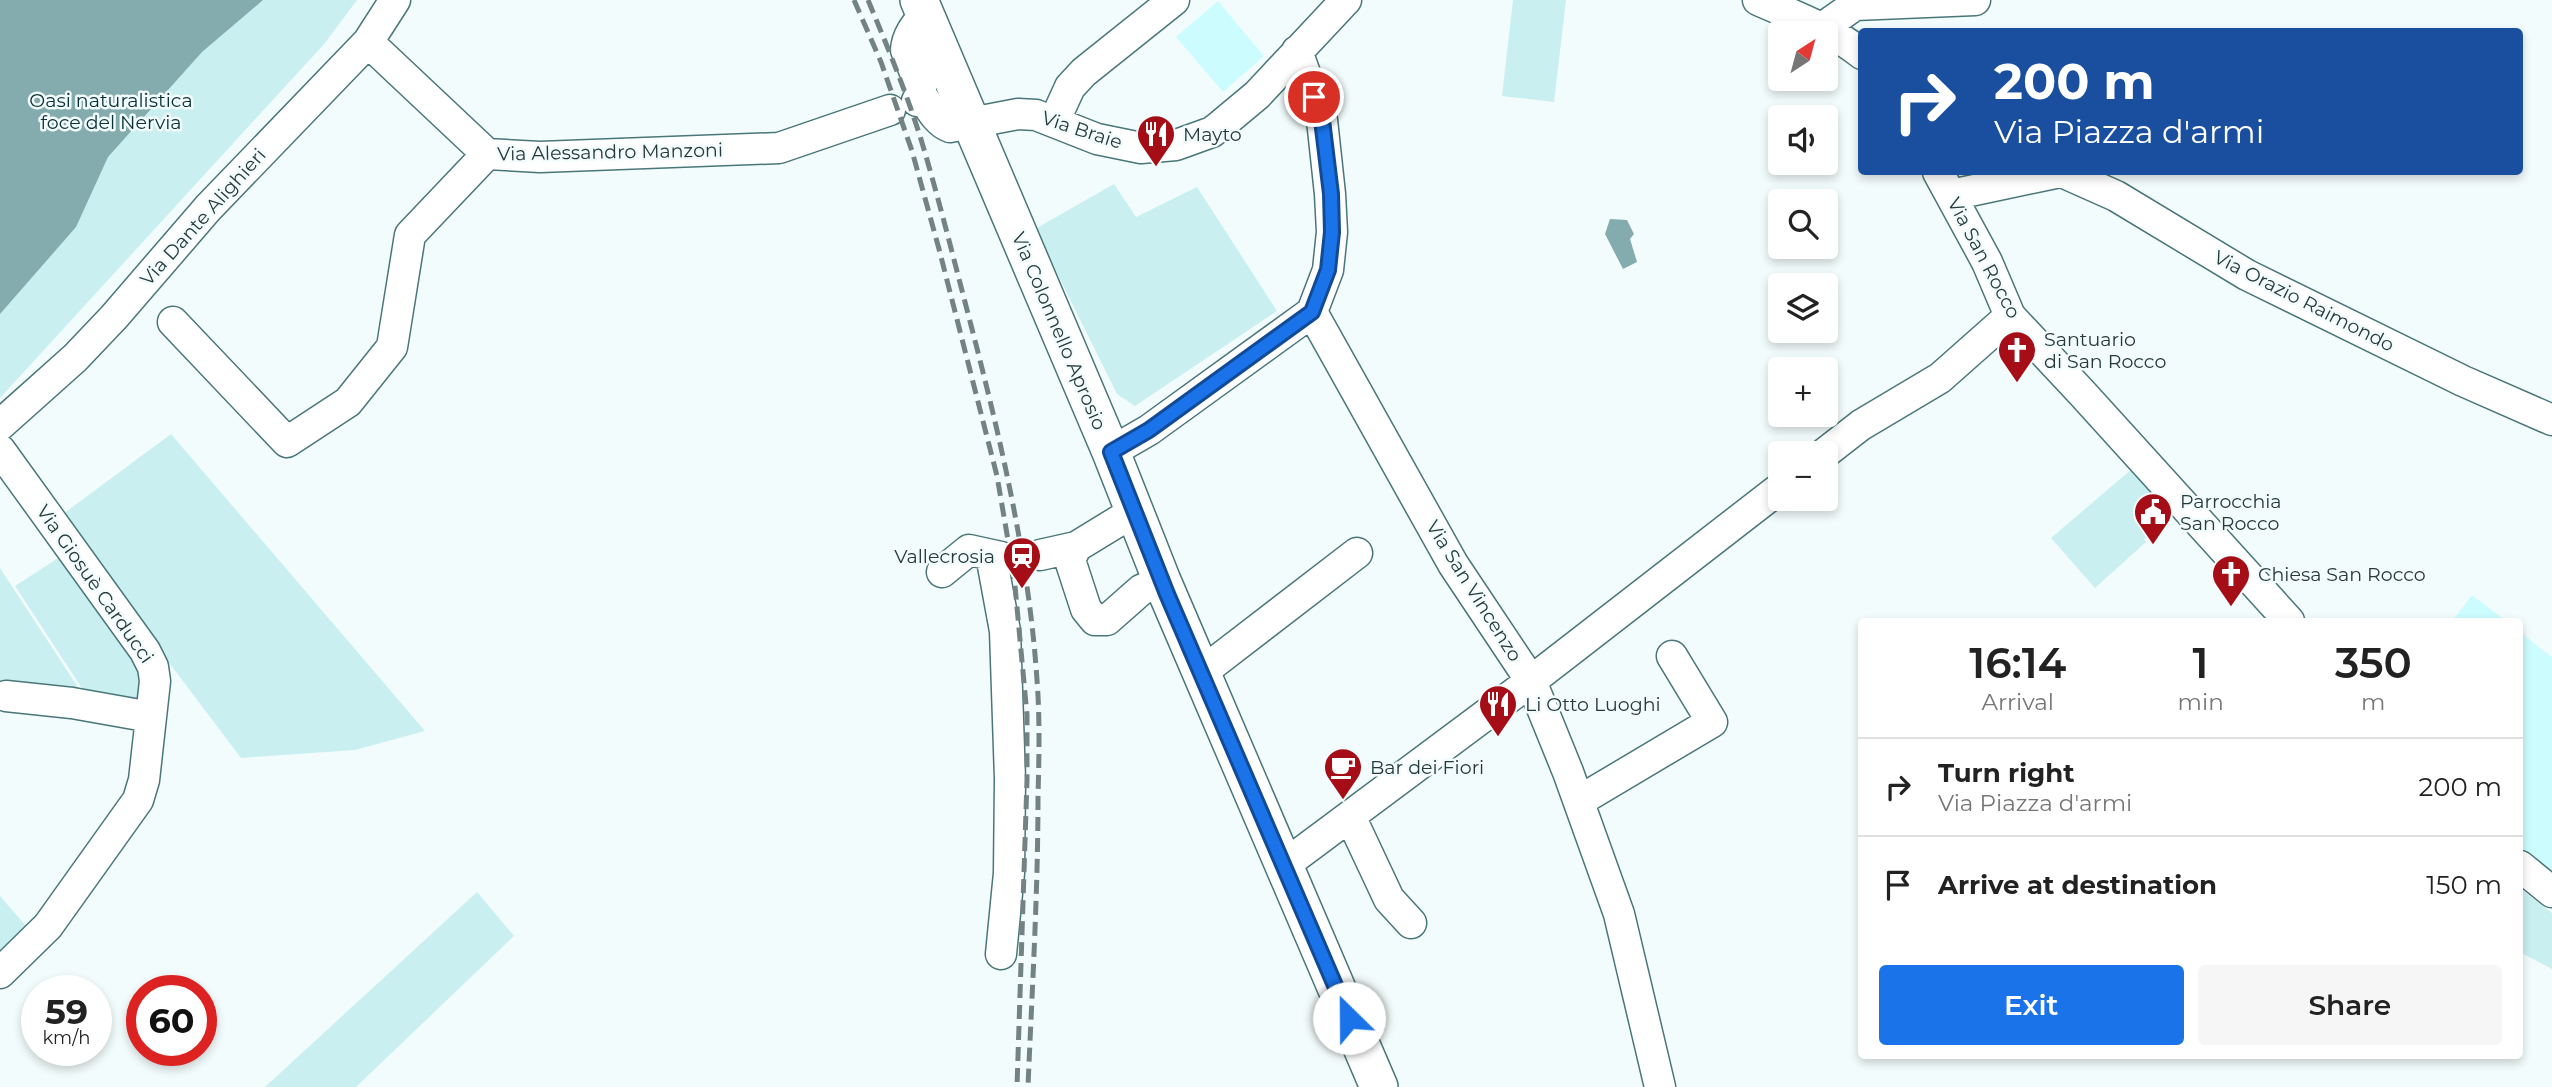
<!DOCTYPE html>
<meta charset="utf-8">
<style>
:root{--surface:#fff;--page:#f6f6f6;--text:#222;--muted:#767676;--line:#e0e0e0;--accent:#1a73e8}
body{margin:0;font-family:Montserrat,sans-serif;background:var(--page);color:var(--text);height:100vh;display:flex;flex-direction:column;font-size:26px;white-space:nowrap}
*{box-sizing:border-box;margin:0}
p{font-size:23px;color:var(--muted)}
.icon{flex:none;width:38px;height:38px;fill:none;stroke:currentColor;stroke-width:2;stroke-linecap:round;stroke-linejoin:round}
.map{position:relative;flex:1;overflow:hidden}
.sheet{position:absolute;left:1858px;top:618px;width:665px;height:441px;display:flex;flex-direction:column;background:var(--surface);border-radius:7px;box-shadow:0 4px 10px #0003}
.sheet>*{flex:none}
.guide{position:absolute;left:1858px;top:28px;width:665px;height:147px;border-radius:7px;box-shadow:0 4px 10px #0003;background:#1a4fa0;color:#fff;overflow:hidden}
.needle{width:46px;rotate:36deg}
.tools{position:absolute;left:1768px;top:21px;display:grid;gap:14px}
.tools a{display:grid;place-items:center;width:70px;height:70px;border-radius:7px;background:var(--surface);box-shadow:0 4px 10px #0003;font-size:35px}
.speed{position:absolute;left:21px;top:975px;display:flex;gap:14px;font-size:35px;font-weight:700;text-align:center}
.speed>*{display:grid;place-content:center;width:91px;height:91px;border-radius:50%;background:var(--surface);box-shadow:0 4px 10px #0003;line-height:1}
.speed small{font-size:18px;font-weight:400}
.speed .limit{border:10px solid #d22;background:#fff;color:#111}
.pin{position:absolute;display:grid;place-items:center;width:60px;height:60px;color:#fff;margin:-30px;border:4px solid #fff;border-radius:50%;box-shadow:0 2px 7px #0007}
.me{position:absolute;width:77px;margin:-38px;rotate:337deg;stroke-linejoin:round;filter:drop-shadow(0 0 5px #0008)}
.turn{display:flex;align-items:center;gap:24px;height:147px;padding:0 21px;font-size:32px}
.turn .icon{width:91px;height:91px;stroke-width:2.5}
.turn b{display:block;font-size:49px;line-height:60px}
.eta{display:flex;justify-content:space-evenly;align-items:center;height:119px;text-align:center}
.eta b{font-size:42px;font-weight:600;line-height:49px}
.primary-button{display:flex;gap:14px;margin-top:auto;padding:14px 21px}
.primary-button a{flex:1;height:80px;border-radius:7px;background:var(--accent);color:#fff;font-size:28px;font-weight:600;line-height:80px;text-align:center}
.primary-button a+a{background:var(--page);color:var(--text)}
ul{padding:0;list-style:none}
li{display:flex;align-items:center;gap:21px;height:98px;padding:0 21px;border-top:2px solid var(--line)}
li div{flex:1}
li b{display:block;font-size:26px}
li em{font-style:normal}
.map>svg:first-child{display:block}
.built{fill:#cdfcfe}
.green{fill:#caeff1}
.water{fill:#84abad}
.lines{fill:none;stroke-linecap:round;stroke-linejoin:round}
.minor-tunnel{stroke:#cad5d5;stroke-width:30;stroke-dasharray:30 15;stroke-linecap:butt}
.minor-casing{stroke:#497679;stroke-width:33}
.major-casing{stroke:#497679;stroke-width:40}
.minor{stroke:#fff;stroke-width:30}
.major{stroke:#fff;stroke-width:37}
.rail{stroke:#738283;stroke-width:5;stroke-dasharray:14 7;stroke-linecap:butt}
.route-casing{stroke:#114b97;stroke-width:18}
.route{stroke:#1a73e8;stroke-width:12}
.labels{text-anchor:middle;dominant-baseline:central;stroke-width:5;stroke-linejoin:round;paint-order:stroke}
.park-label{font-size:19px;fill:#0a3235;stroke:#f3fcfc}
.street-label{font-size:19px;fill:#273a3b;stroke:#f3fcfc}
.poi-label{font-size:19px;fill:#273a3b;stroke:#f3fcfc;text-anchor:start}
</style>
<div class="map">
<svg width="2552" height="1087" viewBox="0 0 2552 1087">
<rect width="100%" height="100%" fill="#f3fcfc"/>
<path class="built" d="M1218,1L1264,56L1223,92L1176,37Z
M2472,595L2506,621H2452Z
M2520,632L2552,657V875L2520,850Z"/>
<path class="green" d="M0,0H357L325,43L0,398Z
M1513,0H1566L1554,102L1502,96Z
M1114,184L1136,217L1197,187L1277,311L1135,406L1117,394L1035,229Z
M171,434L425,731L355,750L241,758L59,517Z
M2133,468L2173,515L2144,539L2146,542L2095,588L2051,538Z
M66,553L138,653L146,711L91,702L15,586Z
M0,568L87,701L0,691Z
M2520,888L2552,913V969L2520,952Z
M477,892L514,936L356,1087H265Z
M0,896L33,934L0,964Z"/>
<path class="water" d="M0,0H263L202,52L108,157L76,227L0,314Z
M1610,219L1627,220L1634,234L1630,239L1637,262L1623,269L1605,234Z"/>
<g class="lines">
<path class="minor-tunnel" d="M1001,557L1040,555"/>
<defs>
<path id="minor" d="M1758,0C1794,16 1831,29 1862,54
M1822,28L1855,5L1975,0
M368,42L487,154L540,157L779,148L890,110
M921,94C929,106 936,122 950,127L1018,114L1036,115L1097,139L1141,148L1176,145L1212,132L1221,125L1257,95L1346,0
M917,101L921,94V87L906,50C907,35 916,25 925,14
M1054,122L1070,87L1084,72L1174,0
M1938,172L1987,262L2010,316L2082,393L2289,621
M2062,172L2116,196L2247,275L2463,381L2552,420
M1951,195L2060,172
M1312,312L1453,564L1531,681L1568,772L1619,914L1660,1087
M173,322L287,442L348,402L392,347L410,235L487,154
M0,425L75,358L114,317L208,208L368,42L395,0
M0,450L145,651L153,667L155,681L144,780L138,800L48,926L0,973
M1111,452L1149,430L1312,312L1328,270L1332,232L1330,194L1322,120L1297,51
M1825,453L1861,425L1940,378L2010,316
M1135,511L1076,547L1070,560L1086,609L1095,620H1107L1141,590L1162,581
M991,555L1005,631L1010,779L1009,873L1001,954
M1040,555L1076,547
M942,572L969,550L1001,557
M1201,673L1357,553
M6,696L72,703L151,717
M1579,801L1712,722L1672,656
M1350,816L1389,899L1411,923
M1283,866L1531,681L1780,488
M2520,866L2552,892"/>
<path id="major" d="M919,0L1111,452L1162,581L1379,1087"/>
</defs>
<use href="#minor" class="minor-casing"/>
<use href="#major" class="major-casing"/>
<use href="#minor" class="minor"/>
<use href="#major" class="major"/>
<path class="rail" d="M854,0L881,62L912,151L939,249L997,476L1014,575L1027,715V780L1017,1087
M868,0C888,48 908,96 923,146C941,207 956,268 972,329C1002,445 1029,561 1037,680C1040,719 1039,758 1038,797C1038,894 1032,990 1028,1087"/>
</g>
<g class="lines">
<defs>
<path id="route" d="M1314,97L1322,120L1331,194L1332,232L1328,270L1312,312L1149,430L1111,452L1167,594L1349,1018"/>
</defs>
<use href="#route" class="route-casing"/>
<use href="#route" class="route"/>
</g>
<defs>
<symbol id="restaurant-pin" viewBox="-11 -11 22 30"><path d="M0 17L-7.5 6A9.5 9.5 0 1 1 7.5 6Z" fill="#a50e16" stroke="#f3fcfc"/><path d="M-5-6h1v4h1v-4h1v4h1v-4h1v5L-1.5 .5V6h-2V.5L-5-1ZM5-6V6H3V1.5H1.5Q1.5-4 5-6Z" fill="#fff"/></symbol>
<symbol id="church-pin" viewBox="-11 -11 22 30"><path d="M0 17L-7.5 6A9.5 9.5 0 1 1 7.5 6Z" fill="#a50e16" stroke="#f3fcfc"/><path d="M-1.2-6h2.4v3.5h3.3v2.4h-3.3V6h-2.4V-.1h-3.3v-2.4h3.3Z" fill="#fff"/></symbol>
<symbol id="civic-pin" viewBox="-11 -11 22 30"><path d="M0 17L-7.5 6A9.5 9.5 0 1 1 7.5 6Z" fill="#a50e16" stroke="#f3fcfc"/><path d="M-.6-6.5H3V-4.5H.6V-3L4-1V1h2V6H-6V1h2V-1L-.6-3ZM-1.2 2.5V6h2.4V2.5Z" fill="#fff"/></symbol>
<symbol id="station-pin" viewBox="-11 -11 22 30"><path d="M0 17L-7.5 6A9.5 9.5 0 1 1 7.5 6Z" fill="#a50e16" stroke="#f3fcfc"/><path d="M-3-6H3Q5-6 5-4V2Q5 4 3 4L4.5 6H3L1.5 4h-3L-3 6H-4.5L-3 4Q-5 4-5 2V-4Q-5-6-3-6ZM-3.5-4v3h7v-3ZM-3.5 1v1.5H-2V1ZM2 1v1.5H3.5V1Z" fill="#fff"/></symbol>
<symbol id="cafe-pin" viewBox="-11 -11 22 30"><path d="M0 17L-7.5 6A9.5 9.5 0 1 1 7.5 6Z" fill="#a50e16" stroke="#f3fcfc"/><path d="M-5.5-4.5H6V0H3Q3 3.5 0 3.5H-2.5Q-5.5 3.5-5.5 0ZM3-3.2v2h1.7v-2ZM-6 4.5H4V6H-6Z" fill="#fff"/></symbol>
</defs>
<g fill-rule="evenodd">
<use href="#restaurant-pin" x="1134" y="112" width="44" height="60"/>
<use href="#church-pin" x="1995" y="328" width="44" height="60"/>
<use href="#civic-pin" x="2131" y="490" width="44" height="60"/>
<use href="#station-pin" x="1000" y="534" width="44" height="60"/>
<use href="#church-pin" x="2209" y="552" width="44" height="60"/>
<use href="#restaurant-pin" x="1476" y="682" width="44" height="60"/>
<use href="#cafe-pin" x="1321" y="745" width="44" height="60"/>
</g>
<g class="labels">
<g class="park-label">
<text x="111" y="100">Oasi naturalistica<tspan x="111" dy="22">foce del Nervia</tspan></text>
</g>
<g class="street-label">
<text transform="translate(1082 130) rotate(18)">Via Braie</text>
<text transform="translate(610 152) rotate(-1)">Via Alessandro Manzoni</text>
<text transform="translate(203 217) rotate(-48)">Via Dante Alighieri</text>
<text transform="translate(1984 258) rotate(62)">Via San Rocco</text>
<text transform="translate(2304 301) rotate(27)">Via Orazio Raimondo</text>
<text transform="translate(1059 331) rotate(67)">Via Colonnello Aprosio</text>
<text transform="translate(95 584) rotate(55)">Via Giosuè Carducci</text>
<text transform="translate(1474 591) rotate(58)">Via San Vincenzo</text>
</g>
<g class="poi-label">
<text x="1183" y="134">Mayto</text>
<text x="2044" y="339">Santuario<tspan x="2044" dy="22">di San Rocco</tspan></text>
<text x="2180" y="501">Parrocchia<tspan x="2180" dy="22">San Rocco</tspan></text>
<text x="995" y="556" text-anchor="end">Vallecrosia</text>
<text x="2258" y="574">Chiesa San Rocco</text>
<text x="1525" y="704">Li Otto Luoghi</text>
<text x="1370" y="767">Bar dei Fiori</text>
</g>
</g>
</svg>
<div class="tools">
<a><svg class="needle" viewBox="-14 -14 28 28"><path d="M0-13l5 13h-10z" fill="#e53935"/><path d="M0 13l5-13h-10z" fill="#767676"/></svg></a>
<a><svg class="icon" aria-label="sound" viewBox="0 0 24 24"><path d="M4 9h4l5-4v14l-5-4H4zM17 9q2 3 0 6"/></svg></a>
<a><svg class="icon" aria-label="search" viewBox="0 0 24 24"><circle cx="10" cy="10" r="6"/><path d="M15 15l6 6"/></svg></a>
<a><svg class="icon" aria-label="layers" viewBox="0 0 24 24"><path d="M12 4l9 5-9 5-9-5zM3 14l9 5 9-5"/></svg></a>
<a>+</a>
<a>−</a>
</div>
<div class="speed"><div>59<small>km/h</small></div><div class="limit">60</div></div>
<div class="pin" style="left:1314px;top:97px;background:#d93025"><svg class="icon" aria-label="arrive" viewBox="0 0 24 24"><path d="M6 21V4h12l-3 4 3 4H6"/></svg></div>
<svg class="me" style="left:1349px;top:1018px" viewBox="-20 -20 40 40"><circle r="19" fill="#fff"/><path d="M0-13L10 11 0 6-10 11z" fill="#1a73e8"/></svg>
<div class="guide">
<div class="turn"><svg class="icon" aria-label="right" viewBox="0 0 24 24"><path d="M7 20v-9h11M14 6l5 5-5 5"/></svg><div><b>200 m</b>Via Piazza d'armi</div></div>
</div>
<section class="sheet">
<div class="eta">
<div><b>16:14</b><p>Arrival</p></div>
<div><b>1</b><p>min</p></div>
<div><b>350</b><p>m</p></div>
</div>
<ul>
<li><svg class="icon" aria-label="right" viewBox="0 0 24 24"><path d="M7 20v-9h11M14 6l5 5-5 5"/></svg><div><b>Turn right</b><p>Via Piazza d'armi</p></div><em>200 m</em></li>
<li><svg class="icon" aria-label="arrive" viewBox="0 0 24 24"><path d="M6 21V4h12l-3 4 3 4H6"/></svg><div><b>Arrive at destination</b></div><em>150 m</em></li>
</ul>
<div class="primary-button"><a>Exit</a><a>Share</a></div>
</section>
</div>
